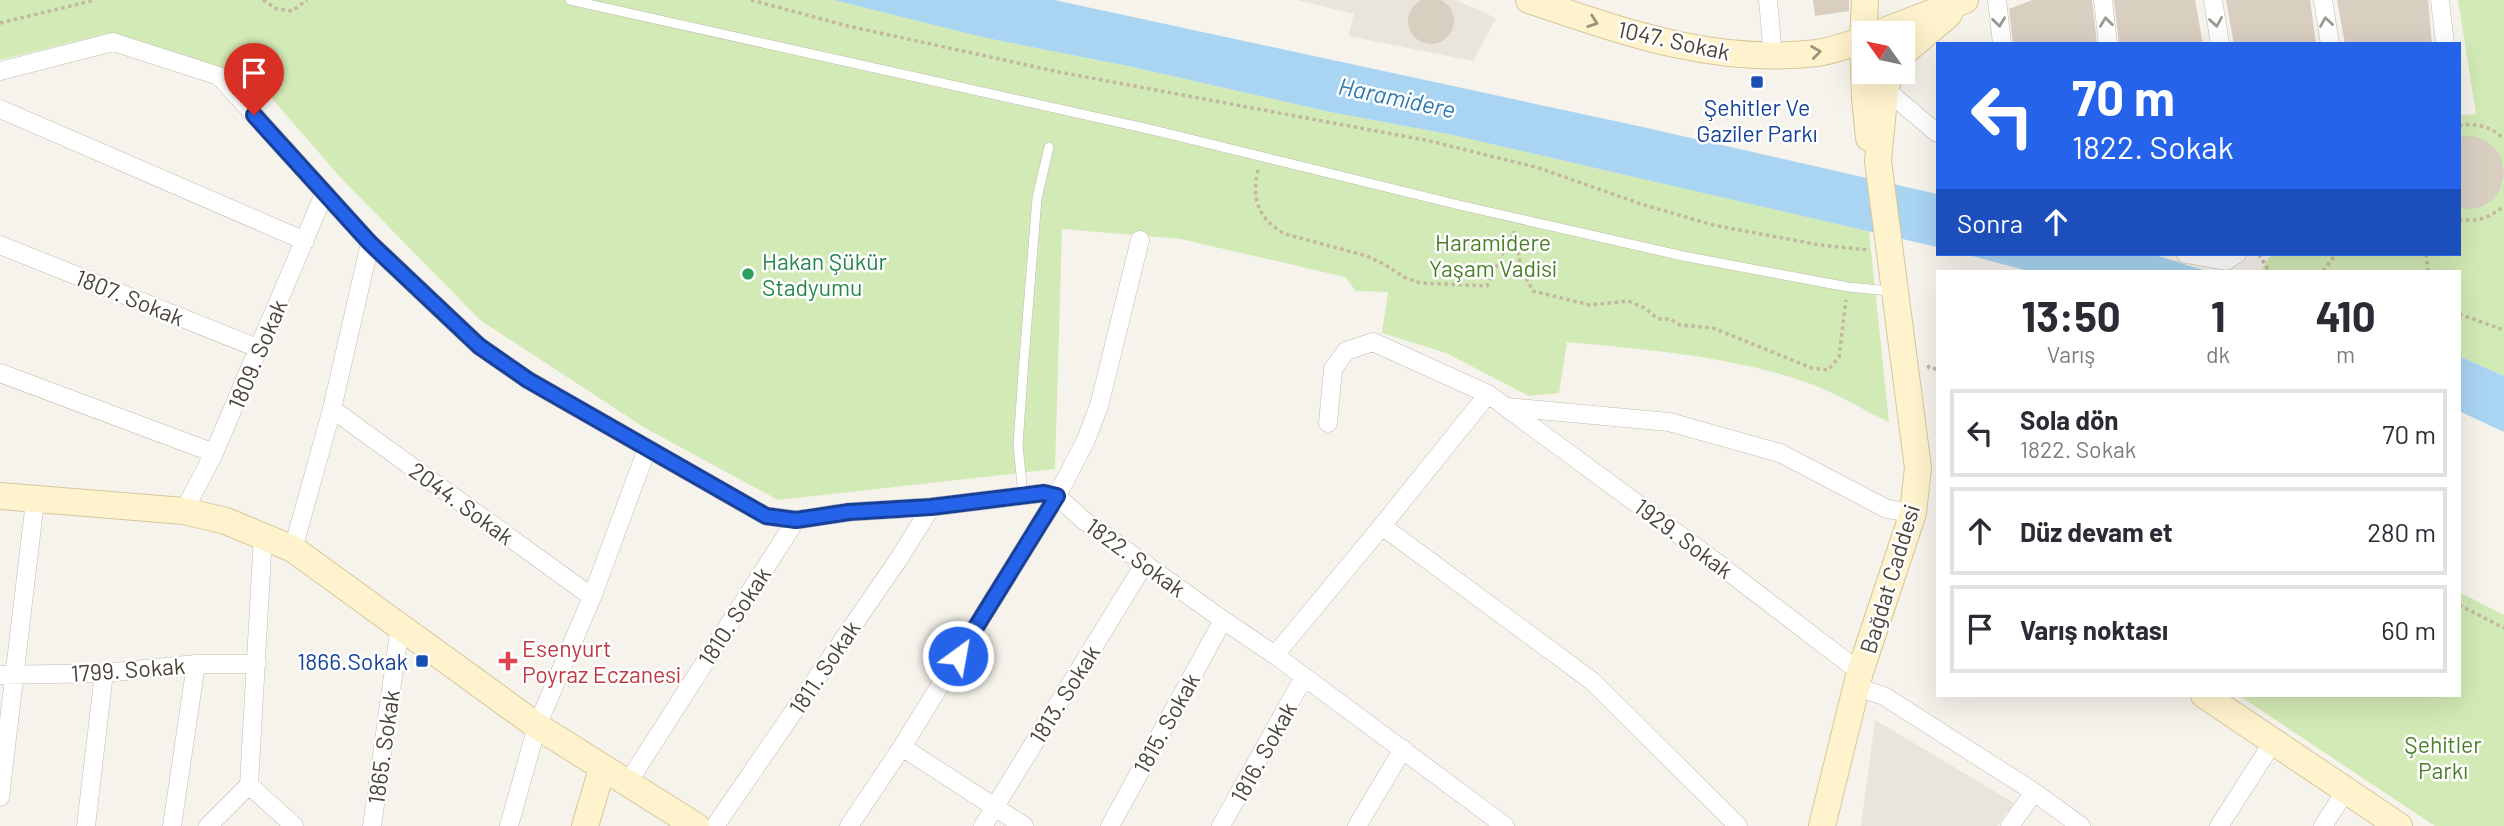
<!DOCTYPE html>
<html lang="tr">
<meta charset="utf-8">
<style>
:root{--surface:#fff;--page:#f7f7f7;--text:#2b2b33;--muted:#7c7c81;--line:#e1e1e2}
body{margin:0;font-family:Barlow,sans-serif;background:var(--page);color:var(--text);height:100vh;display:flex;flex-direction:column;font-size:26px;white-space:nowrap}
*{box-sizing:border-box;margin:0}
p{font-size:23px;color:var(--muted)}
.icon{flex:none;width:38px;height:38px;fill:none;stroke:currentColor;stroke-width:2;stroke-linecap:round;stroke-linejoin:round}
.map{position:relative;flex:1;overflow:hidden}
.details{position:absolute;left:1936px;top:270px;width:525px;height:427px;display:flex;flex-direction:column;background:var(--surface);border-radius:0px;box-shadow:0 7px 28px #0002}
.details>*{flex:none}
.banner{position:absolute;left:1936px;top:42px;width:525px;height:214px;border-radius:0px;box-shadow:0 7px 28px #0002;background:#2563eb;color:#fff;overflow:hidden}
.needle{width:46px;rotate:303deg}
.tools{position:absolute;left:1852px;top:21px;display:grid;gap:14px}
.tools a{display:grid;place-items:center;width:63px;height:63px;border-radius:0px;background:var(--surface);box-shadow:0 7px 28px #0002;font-size:35px}
.pin{position:absolute;display:grid;place-items:center;width:60px;height:60px;color:#fff;margin:-72px -30px;border-radius:50% 50% 50% 0;rotate:-45deg;box-shadow:0 0 7px #0007}
.pin .icon{rotate:45deg}
.me{position:absolute;width:77px;margin:-38px;rotate:32deg;stroke-linejoin:round;filter:drop-shadow(0 0 5px #0008)}
.turn{display:flex;align-items:center;gap:24px;height:147px;padding:0 21px;font-size:32px}
.turn .icon{width:91px;height:91px;stroke-width:2.5}
.turn b{display:block;font-size:49px;line-height:60px}
.then{display:flex;align-items:center;height:66px;padding:0 21px;background:#0003;gap:14px;font-size:26px}
.eta{display:flex;justify-content:space-evenly;align-items:center;height:119px;text-align:center}
.eta b{font-size:42px;font-weight:700;line-height:49px}
ul{padding:0;list-style:none}
li{display:flex;align-items:center;gap:21px;height:88px;margin:0 14px 10px;padding:0 7px;border:4px solid var(--line);border-radius:0px}
li div{flex:1}
li b{display:block;font-size:26px}
li em{font-style:normal}
.map>svg:first-child{display:block}
.residential{fill:#eae5da}
.green{fill:#d2eab5}
.water{fill:#a9d4f2}
.building{fill:#d8cfc1}
.lines{fill:none;stroke-linecap:round;stroke-linejoin:round}
.lane-casing{stroke:#c2bbae;stroke-width:10}
.street-casing{stroke:#c2bbae;stroke-width:19}
.secondary-casing{stroke:#d6c79b;stroke-width:28}
.path{stroke:#c4b79f;stroke-width:3.5;stroke-dasharray:3.5 3.5;stroke-linecap:butt}
.lane{stroke:#fff;stroke-width:9}
.street{stroke:#fff;stroke-width:18}
.secondary{stroke:#fff3cd;stroke-width:26}
.oneway{stroke:#9c937c}
.oneway2{stroke:#9c9892}
.route-casing{stroke:#184099;stroke-width:18}
.route{stroke:#2563eb;stroke-width:12}
.transit-dot{fill:#1a4fb4;stroke:#fff;stroke-width:2.5}
.leisure-dot{fill:#2e9e5b;stroke:#fff;stroke-width:2.5}
.health-dot{fill:#e0444e;stroke:#fff;stroke-width:2.5}
.labels{text-anchor:middle;dominant-baseline:central;stroke-width:5;stroke-linejoin:round;paint-order:stroke}
.street-label{font-size:23px;fill:#4b4439;stroke:#fff}
.transit-label{font-size:23px;fill:#164399;stroke:#fff}
.park-label{font-size:23px;fill:#4a7f2a;stroke:#fff}
.leisure-label{font-size:23px;fill:#27864d;stroke:#fff;text-anchor:start}
.health-label{font-size:23px;fill:#be3a42;stroke:#fff;text-anchor:start}
.water-label{font-size:24px;font-style:italic;fill:#2e7ab2;stroke:#fff}
</style>
<div class="map">
<svg width="2504" height="826" viewBox="0 0 2504 826">
<rect width="100%" height="100%" fill="#f6f3ec"/>
<path class="residential" d="M1297,0H1456L1496,18L1473,61L1348,36L1354,14Z
M1875,720L2014,803L1997,826H1861Z"/>
<path class="green" d="M0,0H834L986,38L1128,66L1330,112L1453,135L1869,231L1889,422C1863,410 1838,394 1811,384C1733,356 1649,350 1567,342L1559,393L1529,396L1446,353L1382,333L1388,292L1356,291L1345,277L1181,239L1062,229L1055,469L778,500L645,428L480,320L340,177L235,56L250,78L109,33L0,60Z
M2458,0H2504V376L2459,356V271H2261L2271,254H2459V115L2476,114Z
M2459,592L2504,615V826H2435L2238,695H2459Z"/>
<path class="water" d="M834,0H1054L1638,126L1937,194V247L1453,135L1330,112L1128,66L986,38Z
M1965,254H2152L2206,271H2028Z
M2459,356L2504,376V432L2459,411Z"/>
<path class="building" d="M1408 21a23 23 0 1 1 46 0a23 23 0 1 1-46 0Z
M1813,0H1849V11L1815,16Z
M2032,0H2092L2097,44H2013L2009,9Z
M2114,0H2195L2203,44H2119Z
M2226,0H2310L2316,44H2234Z
M2337,0H2428L2432,44H2345Z
M2473,136L2485,140L2494,147L2501,157L2504,174L2499,192L2491,201L2481,207L2469,209L2459,208V137Z"/>
<g class="lines">
<defs>
<path id="lane" d="M570,0L1153,130L1459,205L1683,256L1848,287L1891,291
M1023,495L1018,445L1024,359L1037,198L1049,147"/>
<path id="street" d="M1768,0L1773,56
M1997,0L2002,44
M2103,0L2108,44
M2213,0L2220,44
M2323,0L2330,44
M2440,0L2445,44
M0,71L113,42L219,76L370,243L479,346L528,380L766,516L796,520L849,512L931,507L1044,493L1057,496L1082,519L1223,620L1275,655L1505,826
M1885,89L1937,133
M0,109L305,241
M0,245L260,349
M2186,254L2226,261L2237,254
M0,373L214,453
M1507,408L1704,553L1860,672
M332,409L592,597
M1328,423L1333,369L1346,351L1373,342L1488,394L1506,407L1669,422L1780,453L1887,509L1913,513
M184,511L214,453L324,194
M1382,526L1592,681L1738,826
M263,535L249,785L294,826
M293,549L332,409L370,243
M1275,655L1382,526L1488,394
M0,675L104,673L196,664H257
M1856,687L1884,696L2034,792L2081,826
M627,784L796,520
M0,797L35,501
M86,826L104,673
M172,826L196,664
M208,826L249,785
M372,826L400,626
M509,826L537,726L592,597L647,449
M715,826L900,557L931,507
M849,826L902,747
M983,826L1145,563
M1024,826L902,747L1057,496L1085,442L1099,406L1140,240
M1110,826L1223,620
M1221,826L1304,677
M1357,826L1403,749
M2010,826L2034,792
M2219,826L2273,742
M2323,826L2346,790"/>
<path id="secondary" d="M1529,0C1624,32 1714,65 1817,53C1833,51 1849,44 1864,40
M1865,0L1863,40L1865,98L1869,138
M1879,33L1965,0
M1902,54L1949,14
M0,496L184,511L226,521L293,549L537,726L696,826
M2204,695L2399,826
M585,826L602,769
M1822,826L1860,672L1913,513L1918,468L1878,161L1885,89L1891,72"/>
</defs>
<use href="#lane" class="lane-casing"/>
<use href="#street" class="street-casing"/>
<use href="#secondary" class="secondary-casing"/>
<path class="path" d="M263,0L277,9L292,11L307,0
M751,0L848,26L1059,72L1430,141L1539,168L1641,204L1713,225L1820,245L1868,250
M0,23L95,0
M2459,126C2476,122 2492,127 2504,139
M1258,170C1251,198 1258,219 1285,234L1367,256L1384,264L1404,277L1420,283L1487,286L1512,235
M2459,219C2476,223 2491,217 2504,206
M1514,231L1521,268L1533,291L1590,305L1628,301L1645,308L1658,319H1670L1680,325L1713,328L1812,368L1828,370L1839,357L1846,300
M2259,254L2269,271
M2426,254L2428,271
M2323,271L2336,254
M2459,314L2504,330
M1928,365L1929,368L1937,369
M2459,605L2504,628"/>
<use href="#lane" class="lane"/>
<use href="#street" class="street"/>
<use href="#secondary" class="secondary"/>
</g>
<defs><path id="oneway-chevron" d="M-2-3.5L2.5 0L-2 3.5" fill="none" stroke-width="1.6" stroke-linecap="round" stroke-linejoin="round" transform="scale(1.75)"/></defs>
<g class="oneway">
<use href="#oneway-chevron" transform="translate(1593 22) rotate(19)"/>
<use href="#oneway-chevron" transform="translate(1816 52) rotate(-8)"/>
</g>
<g class="oneway2">
<use href="#oneway-chevron" transform="translate(1999 22) rotate(83)"/>
<use href="#oneway-chevron" transform="translate(2106 22) rotate(-97)"/>
<use href="#oneway-chevron" transform="translate(2216 22) rotate(81)"/>
<use href="#oneway-chevron" transform="translate(2326 22) rotate(-99)"/>
</g>
<g class="lines">
<defs>
<path id="route" d="M254,115L370,243L479,346L528,380L766,516L796,520L849,512L931,507L1044,493L1057,496L958,656"/>
</defs>
<use href="#route" class="route-casing"/>
<use href="#route" class="route"/>
</g>
<g class="transit-dot">
<rect x="1750" y="75" width="14" height="14" rx="3.5"/>
<rect x="415" y="654" width="14" height="14" rx="3.5"/>
</g>
<circle class="leisure-dot" cx="748" cy="274" r="7"/>
<path class="health-dot" d="M504.5 650.5h7v7h7v7h-7v7h-7v-7h-7v-7h7z"/>
<g class="labels">
<g class="street-label">
<text transform="translate(1674 40) rotate(12)">1047. Sokak</text>
<text transform="translate(130 297) rotate(22)">1807. Sokak</text>
<text transform="translate(257 354) rotate(-67)">1809. Sokak</text>
<text transform="translate(462 503) rotate(36)">2044. Sokak</text>
<text transform="translate(1684 538) rotate(37)">1929. Sokak</text>
<text transform="translate(1136 557) rotate(36)">1822. Sokak</text>
<text transform="translate(1889 579) rotate(-73)">Bağdat Caddesi</text>
<text transform="translate(734 616) rotate(-57)">1810. Sokak</text>
<text transform="translate(824 667) rotate(-56)">1811. Sokak</text>
<text transform="translate(128 669) rotate(-4)">1799. Sokak</text>
<text transform="translate(1064 694) rotate(-58)">1813. Sokak</text>
<text transform="translate(1166 723) rotate(-61)">1815. Sokak</text>
<text transform="translate(383 747) rotate(-82)">1865. Sokak</text>
<text transform="translate(1263 752) rotate(-61)">1816. Sokak</text>
</g>
<g class="transit-label">
<text x="1757" y="107">Şehitler Ve<tspan x="1757" dy="26">Gaziler Parkı</tspan></text>
<text x="408" y="661" text-anchor="end">1866.Sokak</text>
</g>
<g class="park-label">
<text x="1493" y="242">Haramidere<tspan x="1493" dy="26">Yaşam Vadisi</tspan></text>
<text x="2443" y="744">Şehitler<tspan x="2443" dy="26">Parkı</tspan></text>
</g>
<g class="leisure-label">
<text x="762" y="261">Hakan Şükür<tspan x="762" dy="26">Stadyumu</tspan></text>
</g>
<g class="health-label">
<text x="522" y="648">Esenyurt<tspan x="522" dy="26">Poyraz Eczanesi</tspan></text>
</g>
<g class="water-label">
<text transform="translate(1397 97) rotate(12)">Haramidere</text>
</g>
</g>
</svg>
<div class="tools">
<a><svg class="needle" viewBox="-14 -14 28 28"><path d="M0-13l5 13h-10z" fill="#e53935"/><path d="M0 13l5-13h-10z" fill="#7c7c81"/></svg></a>
</div>
<div class="pin" style="left:254px;top:115px;background:#d93025"><svg class="icon" aria-label="arrive" viewBox="0 0 24 24"><path d="M6 21V4h12l-3 4 3 4H6"/></svg></div>
<svg class="me" style="left:958px;top:656px" viewBox="-20 -20 40 40"><circle r="17" fill="#2563eb" stroke="#fff" stroke-width="3"/><path d="M0-11L8 9 0 5-8 9z" fill="#fff"/></svg>
<div class="banner">
<div class="turn"><svg class="icon" aria-label="left" viewBox="0 0 24 24"><path d="M17 20v-9H6M10 6l-5 5 5 5"/></svg><div><b>70 m</b>1822. Sokak</div></div>
<div class="then">Sonra<svg class="icon" aria-label="ahead" viewBox="0 0 24 24"><path d="M12 20V5M6 11l6-6 6 6"/></svg></div>
</div>
<section class="details">
<div class="eta">
<div><b>13:50</b><p>Varış</p></div>
<div><b>1</b><p>dk</p></div>
<div><b>410</b><p>m</p></div>
</div>
<ul>
<li><svg class="icon" aria-label="left" viewBox="0 0 24 24"><path d="M17 20v-9H6M10 6l-5 5 5 5"/></svg><div><b>Sola dön</b><p>1822. Sokak</p></div><em>70 m</em></li>
<li><svg class="icon" aria-label="ahead" viewBox="0 0 24 24"><path d="M12 20V5M6 11l6-6 6 6"/></svg><div><b>Düz devam et</b></div><em>280 m</em></li>
<li><svg class="icon" aria-label="arrive" viewBox="0 0 24 24"><path d="M6 21V4h12l-3 4 3 4H6"/></svg><div><b>Varış noktası</b></div><em>60 m</em></li>
</ul>
</section>
</div>
